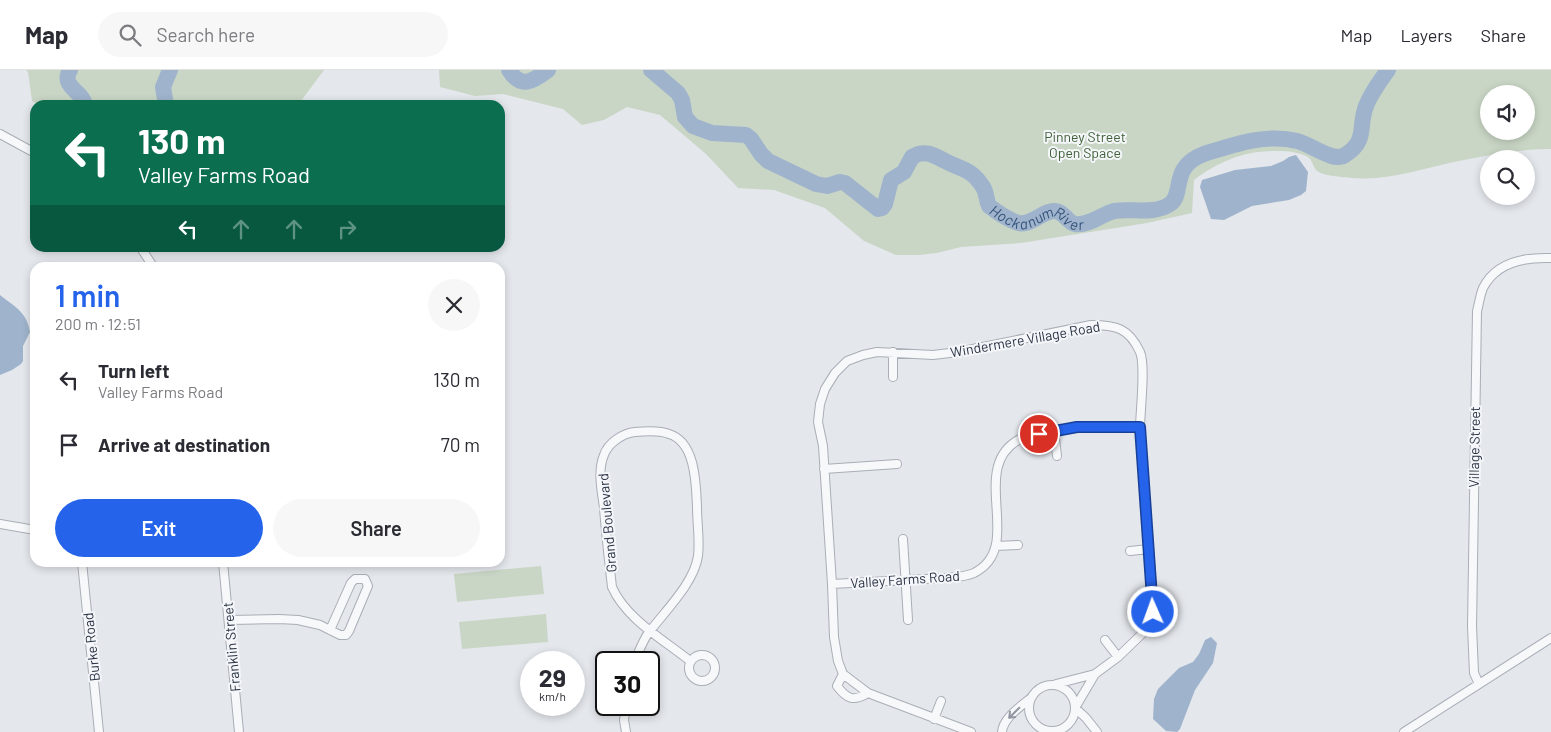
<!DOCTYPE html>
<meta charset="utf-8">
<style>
:root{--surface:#fff;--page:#f7f7f7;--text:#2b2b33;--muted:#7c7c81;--line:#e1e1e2;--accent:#2563eb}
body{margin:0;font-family:Barlow,sans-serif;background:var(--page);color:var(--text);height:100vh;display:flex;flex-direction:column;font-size:19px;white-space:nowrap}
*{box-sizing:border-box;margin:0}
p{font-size:16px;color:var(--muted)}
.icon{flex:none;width:28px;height:28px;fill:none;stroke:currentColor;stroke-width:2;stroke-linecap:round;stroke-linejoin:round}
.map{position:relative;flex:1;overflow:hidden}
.panel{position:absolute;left:30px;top:192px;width:475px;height:305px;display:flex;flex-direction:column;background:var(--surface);border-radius:15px;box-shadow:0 2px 8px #0003}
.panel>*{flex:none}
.banner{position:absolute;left:30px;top:30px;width:475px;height:152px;border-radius:15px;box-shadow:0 2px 8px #0003;background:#0b6e4f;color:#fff;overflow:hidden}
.tools{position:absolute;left:1480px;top:15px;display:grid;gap:10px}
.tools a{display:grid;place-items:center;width:55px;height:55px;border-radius:50%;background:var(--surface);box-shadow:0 2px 8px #0003;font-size:25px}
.speed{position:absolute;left:520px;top:581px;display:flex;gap:10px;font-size:25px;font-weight:700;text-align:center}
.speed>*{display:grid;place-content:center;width:65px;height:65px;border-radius:50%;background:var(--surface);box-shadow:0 2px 8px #0003;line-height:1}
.speed small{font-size:12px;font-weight:400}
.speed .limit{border:2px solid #111;border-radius:8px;background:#fff;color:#111}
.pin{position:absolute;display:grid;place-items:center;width:42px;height:42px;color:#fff;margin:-21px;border:2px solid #fff;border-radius:50%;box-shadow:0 1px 5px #0007}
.me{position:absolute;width:55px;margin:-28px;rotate:358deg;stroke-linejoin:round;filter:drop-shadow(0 0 4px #0008)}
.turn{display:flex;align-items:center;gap:18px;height:105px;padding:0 25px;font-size:22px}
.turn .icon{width:65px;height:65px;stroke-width:2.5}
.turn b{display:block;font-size:35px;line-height:42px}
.lanes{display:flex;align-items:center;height:48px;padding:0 25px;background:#0003;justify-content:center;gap:25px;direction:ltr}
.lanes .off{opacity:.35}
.round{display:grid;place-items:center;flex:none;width:52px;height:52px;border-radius:26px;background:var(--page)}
.head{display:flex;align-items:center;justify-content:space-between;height:85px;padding:0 25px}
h1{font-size:30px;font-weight:600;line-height:38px;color:var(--accent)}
.button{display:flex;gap:10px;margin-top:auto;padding:10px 25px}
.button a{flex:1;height:58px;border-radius:30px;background:var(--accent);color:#fff;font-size:20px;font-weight:600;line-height:58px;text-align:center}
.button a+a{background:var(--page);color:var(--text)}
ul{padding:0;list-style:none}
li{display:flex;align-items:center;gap:15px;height:65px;padding:0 25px}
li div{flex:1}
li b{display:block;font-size:19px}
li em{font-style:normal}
header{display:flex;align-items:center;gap:30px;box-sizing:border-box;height:70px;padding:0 25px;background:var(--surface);border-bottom:1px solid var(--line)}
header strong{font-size:24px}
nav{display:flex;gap:28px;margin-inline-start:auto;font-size:18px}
.search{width:350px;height:45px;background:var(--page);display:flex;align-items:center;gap:12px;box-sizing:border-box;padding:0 18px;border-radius:28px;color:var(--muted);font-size:19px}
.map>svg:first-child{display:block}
.green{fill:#c9d6c5;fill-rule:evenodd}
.water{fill:#9fb4cc}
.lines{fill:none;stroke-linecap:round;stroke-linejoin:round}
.river{stroke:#9fb4cc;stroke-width:16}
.minor-casing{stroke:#a9aeb7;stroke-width:10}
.minor{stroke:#f7f8fa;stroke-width:8}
.oneway{stroke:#9196a0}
.route-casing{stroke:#184099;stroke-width:12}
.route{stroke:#2563eb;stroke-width:9}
.labels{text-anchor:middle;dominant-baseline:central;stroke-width:4;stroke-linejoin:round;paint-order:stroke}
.park-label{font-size:14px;fill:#3f6138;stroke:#f4f6f9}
.street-label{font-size:14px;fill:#2b3445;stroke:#f4f6f9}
.water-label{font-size:15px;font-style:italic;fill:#34527a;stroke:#f4f6f9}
</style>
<header>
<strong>Map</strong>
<div class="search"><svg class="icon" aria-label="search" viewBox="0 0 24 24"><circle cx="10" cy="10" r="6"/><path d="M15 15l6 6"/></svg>Search here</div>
<nav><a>Map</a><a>Layers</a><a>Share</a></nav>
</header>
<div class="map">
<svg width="1551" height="662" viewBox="0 0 1551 662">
<rect width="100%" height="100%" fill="#e4e7ec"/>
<path class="green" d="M26,0H324L298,35H39L32,31L28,2Z
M439,0H1551V79C1522,79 1493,84 1464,90C1427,97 1391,111 1352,108C1343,107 1322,106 1316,100C1313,96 1312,90 1308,87C1299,82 1288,81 1278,81C1246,80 1219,91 1194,110L1192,143L1147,153L1021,173L961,177L937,183L919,185H896L864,171L825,138L774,120L738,118L706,84L660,45L627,37L604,50L582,55L563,39L503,24L475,26L440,17ZM1489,24H1526V61H1489Z
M541,496L544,524L457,532L454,504Z
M546,544L548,572L462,579L459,552Z"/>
<path class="water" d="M1296,85L1308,102L1306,121L1301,125L1289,130L1252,136L1224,150L1211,149L1200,117L1202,110L1235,100L1271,96L1283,91L1289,87Z
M0,225C15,237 27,242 30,262L23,276V291L21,294L12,300L0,305Z
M1211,567L1217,573L1213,593L1195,620L1180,659L1177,662L1166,661L1153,649L1154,629L1158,619L1179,598L1193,592L1199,584L1205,570Z"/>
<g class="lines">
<g class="river">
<path d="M70,0C60,17 83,21 85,35"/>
<path d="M509,0C521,19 532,12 548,0"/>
<path id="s1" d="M651,0L678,23L682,30L685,47L693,56L712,63L746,65L751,69L761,84L768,91L816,114L827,116L840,112L845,113L878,139L882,138L885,134L891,110L904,102L912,87C924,79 934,85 945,91C962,100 971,98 983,117C987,123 986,130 989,136C997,142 1009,150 1018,153C1031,156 1041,142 1053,141C1064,140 1066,152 1075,154C1089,156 1102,144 1114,141C1132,138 1154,145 1170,134C1185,124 1169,97 1204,84C1233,75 1266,63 1297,71C1311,74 1333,93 1345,85C1368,71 1358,56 1366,36C1371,23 1380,11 1388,0"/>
<path d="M166,35L163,17L170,0"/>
</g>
<defs>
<path id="minor" d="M0,64L35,83
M141,178L154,198
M893,307V282
M1054,360L1057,386
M824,399L897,394
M0,454L35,460
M903,469L908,550
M996,476L1018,475
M1130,481L1149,479
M82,492L99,662
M223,492L239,662
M832,514L945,508C955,507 965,507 974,503C1028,476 963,394 1024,367C1029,365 1036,364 1042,363C1074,355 1107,357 1140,357
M229,550L279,549L298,550L320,555L340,565H346L349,561L368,516L365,509H355L351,513L330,560
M1105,570L1118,587
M689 598a13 13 0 1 1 26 0a13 13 0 1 1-26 0Z
M634,592C638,584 642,573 647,565C663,543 694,514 698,486C700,471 697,453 697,437C696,415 696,372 669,364C659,360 646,361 635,362C623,363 608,373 604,385C597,401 602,422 604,438C606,465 609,491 612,517C626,549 664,570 690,591
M843,604L837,616C847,629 853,632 868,623
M1056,614L1095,604
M1479,614L1474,603L1472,556L1477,241C1479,234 1480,225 1483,218C1496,192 1524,187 1551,188
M1029 638a23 23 0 1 1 46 0a23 23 0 1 1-46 0Z
M626,635L624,650L626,662
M934,649L941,631
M971,662L868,623L843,604L838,591L834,567L832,514L823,376L818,352L820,334L825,319L835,303L847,291L863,285L877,282L933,285L958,282L1091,255C1116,255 1129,258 1140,282C1146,296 1140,341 1140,359C1143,420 1151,481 1153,542L1148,558L1118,587L1095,604L1075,638L1086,648L1097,662
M1002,662C1003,648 1021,636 1031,628
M1404,662L1551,568"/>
</defs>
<use href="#minor" class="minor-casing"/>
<use href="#minor" class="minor"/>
</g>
<defs><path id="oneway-shaft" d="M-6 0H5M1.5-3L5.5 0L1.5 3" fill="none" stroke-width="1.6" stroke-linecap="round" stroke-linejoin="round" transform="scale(1.25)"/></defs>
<use class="oneway" href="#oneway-shaft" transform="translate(1014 643) rotate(135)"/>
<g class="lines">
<defs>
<path id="route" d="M1039,364L1077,357H1140L1153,542"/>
</defs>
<use href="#route" class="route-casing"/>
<use href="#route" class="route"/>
</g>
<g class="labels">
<g class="park-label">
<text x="1085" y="66">Pinney Street<tspan x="1085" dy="16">Open Space</tspan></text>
</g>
<g class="street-label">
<text transform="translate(1025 269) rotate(-10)">Windermere Village Road</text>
<text transform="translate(1474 377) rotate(-89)">Village Street</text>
<text transform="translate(607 453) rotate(-95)">Grand Boulevard</text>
<text transform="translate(905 509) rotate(-4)">Valley Farms Road</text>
<text transform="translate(91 577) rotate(-96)">Burke Road</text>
<text transform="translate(231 577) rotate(-95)">Franklin Street</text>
</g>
<g class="water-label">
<text stroke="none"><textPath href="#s1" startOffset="510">Hockanum River</textPath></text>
</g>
</g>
</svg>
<div class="tools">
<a><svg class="icon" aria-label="sound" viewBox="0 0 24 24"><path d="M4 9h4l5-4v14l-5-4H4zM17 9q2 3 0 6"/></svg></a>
<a><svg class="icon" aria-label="search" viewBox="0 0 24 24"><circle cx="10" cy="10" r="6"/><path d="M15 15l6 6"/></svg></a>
</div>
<div class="speed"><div>29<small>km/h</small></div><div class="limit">30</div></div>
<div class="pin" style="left:1039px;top:364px;background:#d93025"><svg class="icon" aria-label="arrive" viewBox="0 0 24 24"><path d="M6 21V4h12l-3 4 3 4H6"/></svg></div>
<svg class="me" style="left:1153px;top:542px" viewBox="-20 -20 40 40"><circle r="17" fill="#2563eb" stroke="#fff" stroke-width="3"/><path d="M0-11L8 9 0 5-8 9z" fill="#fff"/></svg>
<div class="banner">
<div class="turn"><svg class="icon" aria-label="left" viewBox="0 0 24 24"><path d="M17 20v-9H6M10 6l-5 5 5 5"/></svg><div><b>130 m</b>Valley Farms Road</div></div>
<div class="lanes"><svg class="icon" aria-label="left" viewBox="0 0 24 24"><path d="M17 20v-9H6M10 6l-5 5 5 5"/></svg><svg class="icon off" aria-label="ahead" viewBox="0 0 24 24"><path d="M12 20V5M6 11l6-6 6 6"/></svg><svg class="icon off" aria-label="ahead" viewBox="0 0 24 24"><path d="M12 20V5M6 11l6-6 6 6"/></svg><svg class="icon off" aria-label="right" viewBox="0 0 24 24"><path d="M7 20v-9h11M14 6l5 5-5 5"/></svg></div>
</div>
<section class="panel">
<div class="head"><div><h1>1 min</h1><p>200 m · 12:51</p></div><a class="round"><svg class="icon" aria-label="close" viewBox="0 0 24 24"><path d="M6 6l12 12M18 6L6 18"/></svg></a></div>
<ul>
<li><svg class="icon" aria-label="left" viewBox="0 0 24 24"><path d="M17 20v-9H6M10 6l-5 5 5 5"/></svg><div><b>Turn left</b><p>Valley Farms Road</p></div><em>130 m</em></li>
<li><svg class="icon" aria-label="arrive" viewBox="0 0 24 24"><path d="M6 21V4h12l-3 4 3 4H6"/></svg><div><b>Arrive at destination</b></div><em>70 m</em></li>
</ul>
<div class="button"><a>Exit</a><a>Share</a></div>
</section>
</div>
